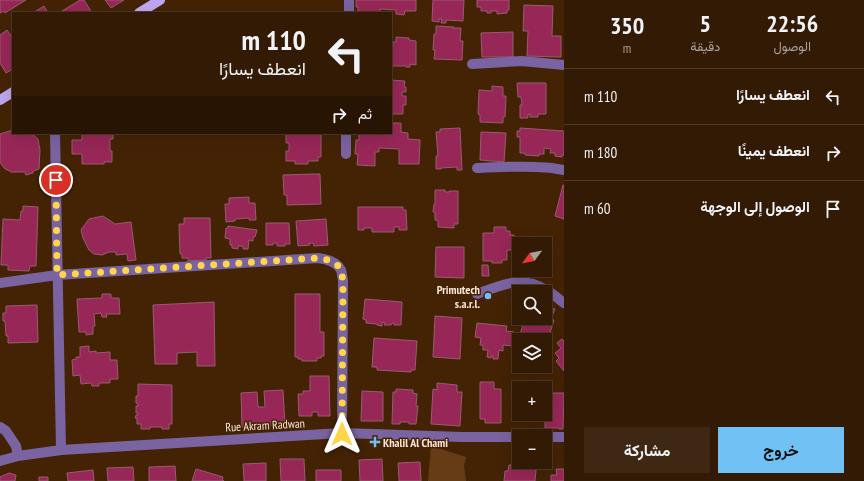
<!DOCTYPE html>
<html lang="ar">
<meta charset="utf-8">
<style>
:root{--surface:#331a04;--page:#3e2713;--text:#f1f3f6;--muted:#a9a19a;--line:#4e3826;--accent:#72c1f5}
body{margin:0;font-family:"PT Sans Narrow",Vazirmatn,sans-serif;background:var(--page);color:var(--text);direction:rtl;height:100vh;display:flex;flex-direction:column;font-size:15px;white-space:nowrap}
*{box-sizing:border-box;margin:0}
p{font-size:13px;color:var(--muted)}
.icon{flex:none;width:22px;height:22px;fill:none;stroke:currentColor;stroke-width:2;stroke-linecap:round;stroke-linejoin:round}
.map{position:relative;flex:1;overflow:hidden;direction:ltr}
.details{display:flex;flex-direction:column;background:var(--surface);width:300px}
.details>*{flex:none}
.banner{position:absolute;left:12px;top:12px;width:380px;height:122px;border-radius:0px;box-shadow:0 4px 16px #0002,0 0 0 1px var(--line);direction:rtl;background:#331a04;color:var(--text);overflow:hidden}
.needle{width:26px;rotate:238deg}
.controls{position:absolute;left:512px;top:237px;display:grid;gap:8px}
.controls a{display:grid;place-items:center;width:40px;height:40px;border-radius:0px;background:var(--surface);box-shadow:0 4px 16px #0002,0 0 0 1px var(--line);font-size:20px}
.pin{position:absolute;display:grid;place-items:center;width:34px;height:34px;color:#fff;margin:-17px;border:2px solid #fff;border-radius:50%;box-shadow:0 1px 4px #0007}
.me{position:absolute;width:44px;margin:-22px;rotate:0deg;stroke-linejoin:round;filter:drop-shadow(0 0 3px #0008)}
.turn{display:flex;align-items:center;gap:14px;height:84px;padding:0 20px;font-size:18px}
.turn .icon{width:52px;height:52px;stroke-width:2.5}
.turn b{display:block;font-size:28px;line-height:34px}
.then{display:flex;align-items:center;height:38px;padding:0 20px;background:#0003;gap:8px;font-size:15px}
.eta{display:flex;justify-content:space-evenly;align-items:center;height:68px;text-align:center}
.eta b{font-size:24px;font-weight:700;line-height:28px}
.cta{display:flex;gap:8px;margin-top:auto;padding:8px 20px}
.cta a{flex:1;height:46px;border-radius:0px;background:var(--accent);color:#111;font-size:16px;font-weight:700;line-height:46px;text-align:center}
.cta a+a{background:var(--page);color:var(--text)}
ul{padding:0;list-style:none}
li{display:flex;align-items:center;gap:12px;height:56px;padding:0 20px;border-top:1px solid var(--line)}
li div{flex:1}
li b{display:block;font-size:15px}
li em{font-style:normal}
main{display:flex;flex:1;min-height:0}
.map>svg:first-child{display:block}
.green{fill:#663c16}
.building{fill:#972757;stroke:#975c70}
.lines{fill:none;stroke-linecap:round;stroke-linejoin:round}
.street{stroke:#7964a1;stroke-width:10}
.primary{stroke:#bfa6f2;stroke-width:10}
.route{stroke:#ffd54a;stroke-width:7;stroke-dasharray:0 12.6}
.poi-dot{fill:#72c1f5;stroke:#442305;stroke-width:1.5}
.labels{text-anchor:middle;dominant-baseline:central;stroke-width:3;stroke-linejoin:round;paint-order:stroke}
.poi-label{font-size:12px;font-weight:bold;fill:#fde7d6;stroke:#442305;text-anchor:end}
.street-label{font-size:12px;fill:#fde7d6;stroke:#442305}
</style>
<main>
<section class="details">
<div class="eta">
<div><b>22:56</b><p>الوصول</p></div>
<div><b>5</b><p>دقيقة</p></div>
<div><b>350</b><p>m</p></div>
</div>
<ul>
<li><svg class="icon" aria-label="left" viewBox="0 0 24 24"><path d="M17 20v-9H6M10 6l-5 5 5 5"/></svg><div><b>انعطف يسارًا</b></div><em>110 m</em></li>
<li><svg class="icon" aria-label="right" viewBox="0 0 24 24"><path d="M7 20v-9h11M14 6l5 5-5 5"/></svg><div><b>انعطف يمينًا</b></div><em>180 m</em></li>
<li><svg class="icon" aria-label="arrive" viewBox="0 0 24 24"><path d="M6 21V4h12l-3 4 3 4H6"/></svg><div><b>الوصول إلى الوجهة</b></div><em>60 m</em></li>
</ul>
<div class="cta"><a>خروج</a><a>مشاركة</a></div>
</section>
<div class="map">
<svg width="564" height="481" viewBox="0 0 564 481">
<rect width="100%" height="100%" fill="#442305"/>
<path class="green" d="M431,446L466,457L464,466L466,481H428Z"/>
<path class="building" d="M0,0H26L5,13L4,11L0,13Z
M80,0H84L92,13H64L62,11Z
M105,0H124L111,8Z
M356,0H416V11H405L404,15L396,14V10L380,9V13H358V7H356Z
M433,0H464L463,21L446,20V23H441L442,19H439V22L432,21Z
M477,0H509V10H507V13L497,14V11H491V13H487V11H481V7H477Z
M524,5L553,6L552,36H561V57L527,56L528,31H523Z
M44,6L48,13H33Z
M436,26L454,27L453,28H461L460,41H463L462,60L434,59L435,50H433L434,34H436Z
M7,30L13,39V69L6,73L0,63V35Z
M513,32V57H482L481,33Z
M396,37L409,38V40L416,41V65L410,64V67H406V66H391V46H393V42H396Z
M391,80L405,81L404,87H406V92H402V96H406V105H403V114H391Z
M517,83H546V114H538V117H530V114H528V118H520V105H522L521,97H518Z
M492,86L503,87V96H506L505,117H503V123L480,122V115L478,114L479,90L492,91Z
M391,123H401V132L408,133V139L420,140L419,164H399V149L379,148V152H375V166L357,165L358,154H355L356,140H359V134L391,133Z
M460,128L462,170H457V167L441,168V169H436V156H438L436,132H440V129Z
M520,128L564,131V155H562V157L555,156V153H550L551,149L544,148V154H539V156L525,155V153H520V137H517V131H520Z
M13,130V133H31L38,139L40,150L39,169L33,171V173L26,175L25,172H11L4,168L0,162V134Z
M481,132L506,133L504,162L480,160Z
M82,133H113V139H110V151H112V162H104V164H82V154H72V140H82Z
M286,133H321V157H318V161H308V164H295V161H286V151H289V143H286Z
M313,174H320L321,204L287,205V195H284L283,175Z
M563,185H564V219L555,216Z
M435,190H445V192H449V191H458V224H454V228L438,227V221L435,220V212H433L434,204H435Z
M249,197V203H255L256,220H249V218L235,219V221L226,222L225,204H229V198Z
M23,206L38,207L36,266H30L29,271L8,270V265H1L3,219L20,220L21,211H23Z
M358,207H403V210H406L407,230H399V227H394V232H372V228H364V230H358Z
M103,216L115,224L131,222L136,260L128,261L127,254L116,255V252H109L102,255L94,254L89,250L83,238L81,230L89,219Z
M184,218H210L211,258H206V260L188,261V258H182V254H180L179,224H184Z
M326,219L328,245L314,246L313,243H309L310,245L298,246L296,221Z
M266,223H289L290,244H285V246H277V243H273V245H266Z
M228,226L257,230L255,237H253V241L249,240L248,249H243V246H238V249L232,248V245H230V239L225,238L226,228H228Z
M494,227H506V231H510V235H514V250H507V260H502V263H492V261H483V233H494Z
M522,240L541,243V244H519V267H515L519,243L521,244Z
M436,247H464V278L435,277Z
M545,251L551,252L550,258H545Z
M482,265H488L489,276H482Z
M519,270H539V272L534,271L533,274L519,272Z
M102,294H111V298H119L120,314H106L107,317H102L101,313L94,314L95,326H93V334L86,335V332H79L77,299L102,298Z
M295,294H320V332H324V356H321V358H317V361H302V359H298V357H295Z
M365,299L402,302L401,325H394V323H392L391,325H384L385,323L382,322V326L377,325V324L366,323V320L363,319Z
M214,302L215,366H197V352L177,353V364H155L153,305Z
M37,305L38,342L8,343V336H6L5,321H3V313H6V306Z
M545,306L555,309L551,319L554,320L547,343H545V340H522L524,335L520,334L524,322L519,321L520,318H545Z
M435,316L462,318L460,359L433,357Z
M477,323L507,326L506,331L514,332L512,346L503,345V351L499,350L498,359H493V356H491V358L487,357L488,350H483V345H480L481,338L475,337Z
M374,338L417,341L415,370H411V372L377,370V367H372Z
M562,339L564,341V371L556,361L559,358L555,353L561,348L557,343Z
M89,346V352L96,351V353L110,352V360H117L118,379H110V383H99V386H92L91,383L81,384L80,375L73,376L72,360L76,359V357H80V347Z
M310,376H329L330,416H318V412H312V416H299L298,394H303V391H310Z
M480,382H494V389H501V423H485V419H480Z
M437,383L457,385V392H462L460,426L431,424L433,389L437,390Z
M138,384L172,385V424H169V429H162V427H150V429H141V424H137V418H135L136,415H138V413H136V406H138V404L136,403V396H138Z
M396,389L413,390V393L417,394L416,406H418L416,424H409V422H400V424H392L393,392H396Z
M283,390L285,425L242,427L241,393L257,392L258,407H265L264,391Z
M362,391L383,392V421H361Z
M547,393H564L563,429H559V428H545V398H547Z
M280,459H304L305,481H281Z
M382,459L383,481H360L359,460Z
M420,462L421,481H399L398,463Z
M266,463V481H244L243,464Z
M509,465H532V469L536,470L535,481H504L505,471H508Z
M175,466L176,481H149V467Z
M133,467L134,481H108L107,468Z
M196,469L223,477L222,480L224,481H192Z
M556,469H564V481H551V475H557Z
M93,470L94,481H68L67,473Z
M316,470H341V481H316Z
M9,473L16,475L15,481H0V477Z
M39,477H48V481H39Z"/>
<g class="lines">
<path class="street" d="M349,13V0
M472,64L522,61L564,65
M55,133L61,450
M346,154V133
M477,168C497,167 516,166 536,167C546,167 555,168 564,170
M0,283L57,275L318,258C327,259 337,262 341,270C342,273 342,277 343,280L342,433
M477,294C501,285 522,275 546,290C553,293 558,299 564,303
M0,427L6,431L16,446L18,456
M545,437H564
M0,461L18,456L61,450L342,433L462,437H519"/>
<path class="primary" d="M139,13L160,0
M0,100L13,92"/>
</g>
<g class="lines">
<path class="route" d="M56,180L57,275L318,258C327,259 337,262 341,270C342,273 342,277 343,280L342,434"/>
</g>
<g class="poi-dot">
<circle cx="488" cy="296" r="4"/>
<path d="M373 436h4v4h4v4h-4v4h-4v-4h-4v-4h4z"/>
</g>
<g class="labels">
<g class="poi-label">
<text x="480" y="289">Primutech<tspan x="480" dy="14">s.a.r.l.</tspan></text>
<text x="383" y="442" text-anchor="start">Khalil Al Chami</text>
</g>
<g class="street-label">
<text transform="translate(265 425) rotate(-3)">Rue Akram Radwan</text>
</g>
</g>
</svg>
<div class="controls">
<a><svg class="needle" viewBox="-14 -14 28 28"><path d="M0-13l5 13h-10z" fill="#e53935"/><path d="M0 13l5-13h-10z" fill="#a9a19a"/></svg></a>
<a><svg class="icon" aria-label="search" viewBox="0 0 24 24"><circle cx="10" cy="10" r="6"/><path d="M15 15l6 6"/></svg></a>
<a><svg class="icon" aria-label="layers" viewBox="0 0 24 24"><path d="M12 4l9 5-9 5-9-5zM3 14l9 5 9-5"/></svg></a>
<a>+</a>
<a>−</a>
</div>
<div class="pin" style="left:56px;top:180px;background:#d93025"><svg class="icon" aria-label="arrive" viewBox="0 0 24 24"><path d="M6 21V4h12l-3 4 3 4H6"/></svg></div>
<svg class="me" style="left:342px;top:434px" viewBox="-20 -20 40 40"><path d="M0-17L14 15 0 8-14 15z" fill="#ffd54a" stroke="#fff" stroke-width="4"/></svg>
<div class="banner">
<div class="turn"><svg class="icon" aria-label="left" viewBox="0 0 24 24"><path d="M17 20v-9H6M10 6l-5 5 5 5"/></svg><div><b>110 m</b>انعطف يسارًا</div></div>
<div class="then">ثم<svg class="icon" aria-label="right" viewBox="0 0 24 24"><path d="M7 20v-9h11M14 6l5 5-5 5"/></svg></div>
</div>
</div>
</main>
